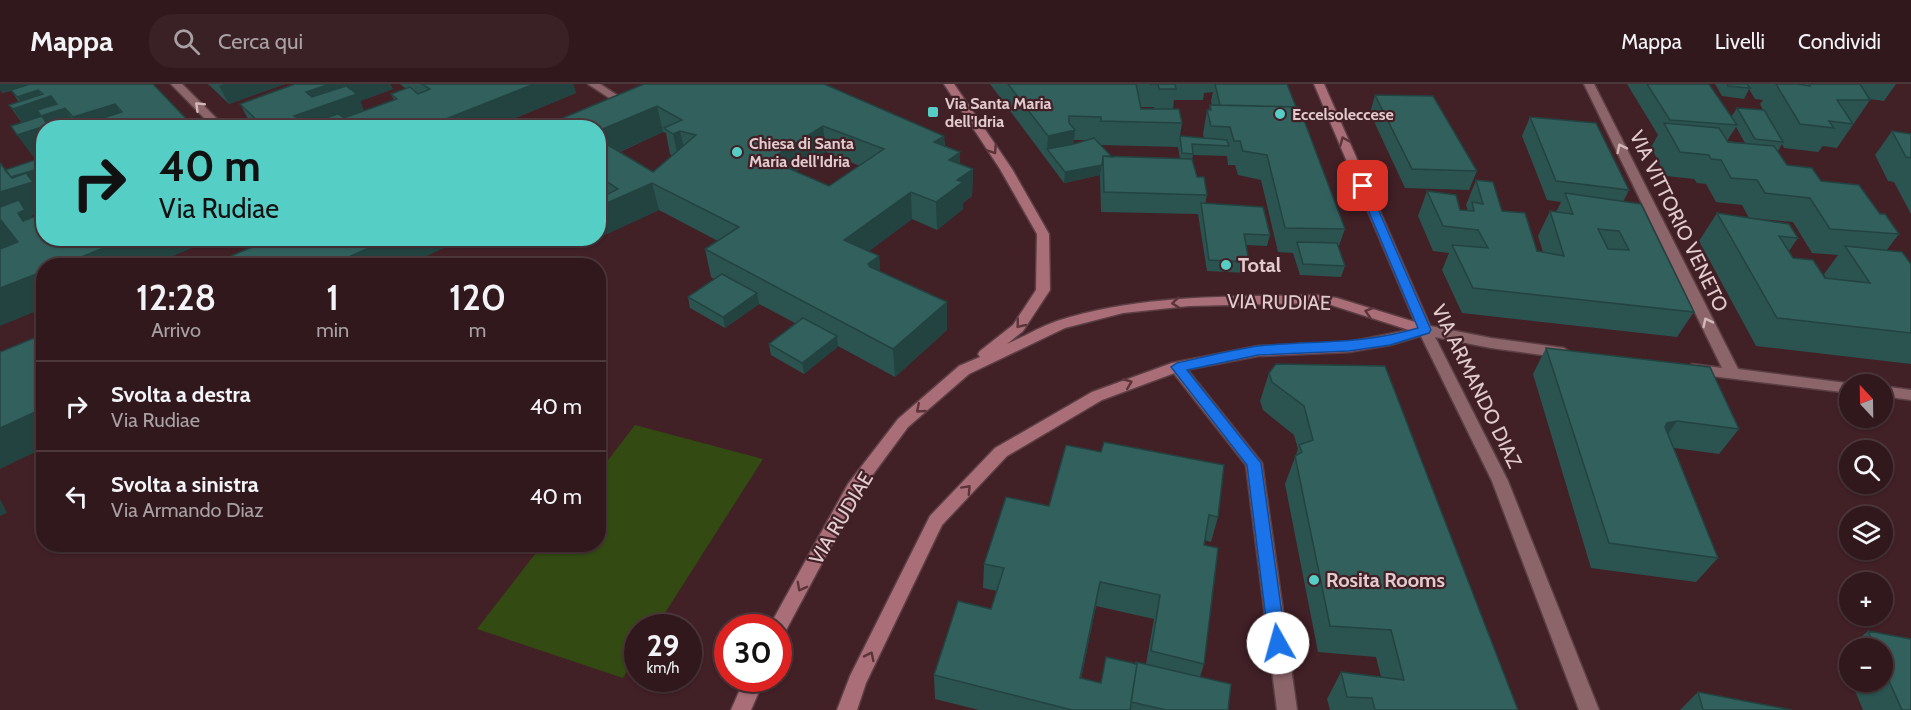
<!DOCTYPE html>
<html lang="it">
<meta charset="utf-8">
<style>
:root{--surface:#31181c;--page:#392125;--text:#f1f3f6;--muted:#a8a0a3;--line:#4c373b}
body{margin:0;font-family:Cabin,sans-serif;background:var(--page);color:var(--text);height:100vh;display:flex;flex-direction:column;font-size:22px;white-space:nowrap}
*{box-sizing:border-box;margin:0}
p{font-size:20px;color:var(--muted)}
.icon{flex:none;width:33px;height:33px;fill:none;stroke:currentColor;stroke-width:2;stroke-linecap:round;stroke-linejoin:round}
.map{position:relative;flex:1;overflow:hidden}
.side{position:absolute;left:36px;top:174px;width:570px;height:294px;display:flex;flex-direction:column;background:var(--surface);border-radius:24px;box-shadow:0 2px 4px #0004,0 0 0 2px var(--line)}
.side>*{flex:none}
.hud{position:absolute;left:36px;top:36px;width:570px;height:126px;border-radius:24px;box-shadow:0 2px 4px #0004,0 0 0 2px var(--line);background:#55cec6;color:#111;overflow:hidden}
.needle{width:39px;rotate:338deg}
.fabs{position:absolute;left:1839px;top:290px;display:grid;gap:12px}
.fabs a{display:grid;place-items:center;width:54px;height:54px;border-radius:50%;background:var(--surface);box-shadow:0 2px 4px #0004,0 0 0 2px var(--line);font-size:30px}
.speed{position:absolute;left:624px;top:530px;display:flex;gap:12px;font-size:30px;font-weight:700;text-align:center}
.speed>*{display:grid;place-content:center;width:78px;height:78px;border-radius:50%;background:var(--surface);box-shadow:0 2px 4px #0004,0 0 0 2px var(--line);line-height:1}
.speed small{font-size:15px;font-weight:400}
.speed .limit{border:9px solid #d22;background:#fff;color:#111}
.pin{position:absolute;display:grid;place-items:center;width:51px;height:51px;color:#fff;margin:-26px;border-radius:12px;box-shadow:0 3px 9px #0006}
.me{position:absolute;width:66px;margin:-33px;rotate:353deg;stroke-linejoin:round;filter:drop-shadow(0 0 4px #0008)}
.turn{display:flex;align-items:center;gap:21px;height:126px;padding:0 24px;font-size:27px}
.turn .icon{width:78px;height:78px;stroke-width:2.5}
.turn b{display:block;font-size:42px;line-height:51px}
.eta{display:flex;justify-content:space-evenly;align-items:center;height:102px;text-align:center}
.eta b{font-size:36px;font-weight:600;line-height:42px}
ul{padding:0;list-style:none}
li{display:flex;align-items:center;gap:18px;height:90px;padding:0 24px;border-top:2px solid var(--line)}
li div{flex:1}
li b{display:block;font-size:22px}
li em{font-style:normal}
header{display:flex;align-items:center;gap:36px;box-sizing:border-box;height:84px;padding:0 30px;background:var(--surface);border-bottom:2px solid var(--line)}
header strong{font-size:28px}
nav{display:flex;gap:33px;margin-inline-start:auto;font-size:21px}
.search{width:420px;height:54px;background:var(--page);display:flex;align-items:center;gap:15px;box-sizing:border-box;padding:0 21px;border-radius:24px;color:var(--muted);font-size:22px}
.map>svg:first-child{display:block}
.green{fill:#334a13}
.lines{fill:none;stroke-linecap:round;stroke-linejoin:round}
.street-casing{stroke:#5b3f44;stroke-width:3}
.secondary-casing{stroke:#5b3f44;stroke-width:3}
.street{fill:#8c656b;fill-rule:evenodd}
.secondary{fill:#aa6e78;fill-rule:evenodd}
.wall{fill:#2b5350;fill-rule:evenodd}
.shaded-wall{fill:#234341}
.building{fill:#32605d;stroke:#234341;stroke-width:1.5;fill-rule:evenodd}
.oneway{stroke:#d1b7ba}
.oneway2{stroke:#5b343a}
.route{fill:#1a73e8;stroke:#114b97;stroke-width:1.5}
.poi-dot{fill:#55cec6;stroke:#412026;stroke-width:2}
.labels{text-anchor:middle;dominant-baseline:central;stroke-width:4.5;stroke-linejoin:round;paint-order:stroke}
.far-poi-label{font-size:16px;font-weight:bold;fill:#e2cbce;stroke:#412026;text-anchor:start}
.street-label{font-size:20px;fill:#e2cbce;stroke:#412026}
.poi-label{font-size:20px;font-weight:bold;fill:#e2cbce;stroke:#412026;text-anchor:start}
</style>
<header>
<strong>Mappa</strong>
<div class="search"><svg class="icon" aria-label="search" viewBox="0 0 24 24"><circle cx="10" cy="10" r="6"/><path d="M15 15l6 6"/></svg>Cerca qui</div>
<nav><a>Mappa</a><a>Livelli</a><a>Condividi</a></nav>
</header>
<div class="map">
<svg width="1911" height="626" viewBox="0 0 1911 626">
<rect width="100%" height="100%" fill="#412026"/>
<path class="green" d="M635,341L763,375L656,543H638L637,571L623,594L477,545L542,461L598,460L599,388Z"/>
<g class="lines">
<defs>
<path id="street" d="M171,0H182L226,44H214Z
M588,0H600L626,17L617,19Z
M1584,0H1594L1738,285L1854,300H1850V309L1687,289L1685,285L1692,280L1722,284Z
M1425,241L1491,254L1564,264L1571,269L1564,274L1491,264L1435,253L1508,397L1599,626H1579L1492,397L1418,246Z
M1177,278L1182,279L1262,379L1297,626H1277L1246,381L1172,287L1170,283Z
M1882,302L1911,306V316L1882,312Z"/>
<path id="secondary" d="M944,0H954L1012,85L1049,150L1050,206L1023,247L1007,260C1023,253 1040,243 1057,237C1141,210 1230,213 1317,211L1337,214L1415,238L1314,0H1324L1432,246L1430,249L1390,261L1349,268L1258,272L1180,287L1102,316L1007,372L942,441L866,599L857,626H837L850,592L930,432L995,364L1092,308L1172,279L1258,262L1349,258L1409,246L1331,221L1317,219L1189,222L1123,229L1065,244L969,290L908,343L860,408L784,550L778,552V543H769L848,400L898,335L959,282L980,273L978,270L980,267L1013,241L1036,206L1037,150L1000,85Z
M745,594H765L751,626H731Z"/>
</defs>
<use href="#street" class="street-casing"/>
<use href="#secondary" class="secondary-casing"/>
<use href="#street" class="street"/>
<use href="#secondary" class="secondary"/>
</g>
<path class="wall" d="M0,0H153L195,44H44L35,75L22,39L9,21L19,18L11,7L2,9L0,6Z
M208,0H285L229,20Z
M295,0H390L393,5L360,17L364,27L394,16L391,10L406,5L400,0H573L576,9L491,44H253L240,20Z
M644,0L944,52L945,62L960,68V80L973,85L972,112L963,119V125L937,146L912,135L869,167L879,172L880,187L947,246L895,293L838,262L804,290L771,271L769,260L795,239L759,220L725,244L690,224L688,213L714,195L711,193L705,165L718,157L659,126L598,154V44ZM663,48L666,49L670,70L672,72L653,88L620,68ZM826,68L860,82L829,102L796,87Z
M990,0H1287L1345,145L1338,164L1345,182L1341,193L1300,191L1293,169L1278,168L1261,96L1238,91L1235,81H1228L1227,72L1193,71L1192,76L1197,93L1207,111L1205,120L1270,151L1267,162L1246,161L1249,178L1246,189L1207,187L1198,130L1101,128L1100,91L1064,99ZM1213,8L1211,17L1212,21H1210L1209,26H1207L1203,50L1204,54L1180,52L1182,39L1173,25L1174,16H1203L1204,9ZM1141,23H1154V25H1141ZM1074,56H1088L1074,60ZM1100,61L1178,63L1180,75L1112,73Z
M1627,0H1709L1731,33L1737,24L1763,26L1760,20L1763,16L1755,15L1749,5L1744,15L1722,12L1715,0H1896L1884,17L1870,15V16L1837,64L1823,62L1818,68L1784,64L1782,60L1778,67L1787,81L1821,97L1880,130L1899,150L1886,167L1911,180V280L1756,262L1699,157L1717,129L1798,154L1789,167L1793,174L1825,194H1826L1824,190L1838,171L1812,169L1793,138L1749,134L1742,121L1716,118L1706,100L1697,99L1694,95L1666,92L1651,63L1658,51ZM1736,43L1745,59L1727,57Z
M1375,11L1477,87L1469,106L1405,104L1370,29Z
M1530,33L1629,106L1623,118L1694,228L1677,253L1462,229L1442,186L1449,169L1433,167L1418,132L1427,107L1460,126L1468,127L1466,121L1476,96L1537,167L1543,168L1538,152L1550,127L1556,128L1561,118L1547,116L1522,52Z
M1892,47L1911,50V130L1894,98L1888,97L1875,71Z
M565,154H598L577,164Z
M1546,264L1739,345L1719,370L1674,364L1718,474L1696,498L1591,484L1533,290Z
M1276,280L1518,626H1330L1327,615L1341,588L1381,593L1376,573L1318,568L1285,400L1298,365L1294,351L1263,326L1260,317L1269,289Z
M1066,361L1218,433L1211,458L1205,456L1204,461V580L1200,593L1228,626H979L935,615L934,591L991,525L997,507L983,504L984,480L1049,422ZM1096,522L1154,535L1146,580H1135L1101,599L1081,595Z
M1868,547L1911,555V626H1863L1851,597H1882V564H1850V594L1840,571Z
M1698,608L1792,626H1680Z"/>
<path class="shaded-wall" d="M0,0H28L29,1L2,9L0,6Z
M224,0H285L229,20L219,2Z
M330,0H390L393,5L360,17L367,33L299,44L294,32L306,8Z
M534,0H573L576,9L491,44H423Z
M38,6L43,15L51,12L61,26L65,24L78,44H44V72L35,75L17,51L29,48L13,25L23,21L17,13Z
M115,20L129,43L79,44L73,33Z
M657,22L663,48L599,77L598,47Z
M823,42L826,68L773,103L769,76Z
M1075,46L1073,70L1047,65L1048,52Z
M680,47L686,74L679,77L673,50Z
M944,52L945,78L934,58Z
M960,68V94L973,85L972,112L963,119V125L937,146L936,118L949,76Z
M1102,81L1100,91L1064,99L1065,88Z
M44,83V96L34,99L44,112V128L31,132L40,144L22,162L0,171V97Z
M652,99L659,126L598,154V123Z
M911,108L912,135L846,184L844,156Z
M128,154H216L149,182H59Z
M391,154H465L406,182H348L344,175Z
M574,154H598L577,164Z
M879,172L881,200L868,180Z
M44,187V224L0,242V204Z
M757,209L759,220L725,244L723,233Z
M947,218V246L895,293L893,265Z
M837,252L838,263L804,290L802,279Z
M44,309V322L37,312Z
M44,324V364L0,385V344Z
M1677,337L1659,363L1667,339Z
M0,415L7,429L0,432Z
M1100,498L1096,522L1076,618L1080,594Z"/>
<path class="building" d="M30,0H153L195,44H83L81,41L122,28L115,20L73,33L65,24L41,32L37,26L57,20L51,12L13,25L9,21L43,10L38,6L17,13L11,6Z
M295,0H330L306,8L312,13L346,2L357,10L294,32L301,36L298,37L303,42L338,30L344,34L397,15L391,10L410,3L418,10L430,5L422,0H534L423,44H265L240,20Z
M644,0H824L944,52L934,58L960,68L949,76L973,85L957,96L963,98L936,118L911,108L844,156L879,172L868,180L870,183L947,218L893,265L705,165L739,143L652,99L598,123V108L604,112L618,105L598,92V55L653,88L696,51L680,47L673,50L664,44L682,36L657,22L598,47V44H539ZM823,42L884,65L829,102L769,76Z
M1008,0H1136L1141,25H1179L1182,39L1101,37V33L1069,32V39L1075,46L1048,52Z
M1150,0H1175L1176,5H1159L1158,0Z
M1215,0H1287L1296,23L1220,21Z
M1647,0H1709L1737,41L1670,36Z
M1727,0H1747L1750,4L1728,2Z
M1776,0H1798L1810,2V0H1860L1870,16H1837L1853,40L1829,37L1834,44L1800,40Z
M1375,11L1433,12L1477,87L1412,85Z
M1210,21L1299,23L1345,145L1285,144L1267,71L1243,67L1240,57H1234L1230,43L1211,42L1207,26H1211Z
M1737,24L1764,26L1783,58L1755,55Z
M42,32L48,41L17,51L11,42Z
M1530,33L1596,39L1629,106L1556,97Z
M1664,39L1719,44L1728,58L1774,62L1787,81L1812,84L1821,97L1859,101L1880,130H1885L1899,150L1830,145L1810,114L1765,109L1757,96L1731,94L1721,76L1711,75L1709,71L1680,68Z
M1892,47L1911,50V74L1906,73Z
M1180,52L1227,56L1229,62L1192,60L1193,70L1182,69Z
M1094,54L1112,73L1103,72L1102,81L1065,88L1047,65L1074,60Z
M1103,72L1192,75L1197,93H1204L1207,111L1104,108Z
M44,73V83L11,93L5,86Z
M0,79L12,94L26,89L33,98L0,108Z
M1476,96L1493,98L1502,127L1525,129L1537,167L1564,172L1550,127L1573,130L1565,109L1641,120L1694,228L1473,204L1452,161L1488,164L1478,146L1443,142L1427,107L1456,111L1460,126L1474,127L1472,118L1483,120ZM1598,145L1619,147L1629,166L1608,165Z
M19,116L25,126L18,129L23,137L44,129V154H128L59,182H44V187L0,204V165L18,158L0,135V123Z
M1201,119L1263,123L1270,151L1244,150L1249,178L1209,176Z
M1717,129L1789,140L1798,154L1779,152L1793,174L1813,176L1825,194L1870,199L1845,162L1902,168L1911,180V249L1777,234Z
M273,154H391L344,175L351,182H208Z
M1297,158L1337,159L1345,182L1303,180Z
M722,190L757,209L723,233L688,213Z
M803,234L837,252L802,279L769,260Z
M44,250V309L37,312L44,324L0,344V268Z
M1546,264L1710,283L1739,345L1677,337L1667,339L1665,343L1718,474L1609,459Z
M1276,280L1385,282L1518,626H1375L1372,614L1347,613L1341,588L1404,596L1391,546L1330,542L1295,372L1302,368L1299,361L1313,356L1304,322L1272,298L1269,289Z
M1104,358L1224,381L1218,433L1209,431L1204,461L1218,464L1204,580L1151,567L1160,511L1100,498L1080,594L1101,599L1106,573L1137,580L1130,626H1072L934,591L958,517L991,525L1004,484L984,480L1006,413L1049,422L1066,361L1101,368Z
M1868,547L1911,555V626H1902L1882,581V564H1875Z
M1136,578L1231,600L1228,626H1166L1131,618L1137,580H1135Z
M1698,608L1792,626H1703Z"/>
<defs><path id="oneway-chevron" d="M-2-3.5L2.5 0L-2 3.5" fill="none" stroke-width="1.6" stroke-linecap="round" stroke-linejoin="round" transform="scale(1.5)"/></defs>
<g class="oneway">
<use href="#oneway-chevron" transform="translate(199 22) rotate(-136)"/>
<use href="#oneway-chevron" transform="translate(1621 64) rotate(-116)"/>
<use href="#oneway-chevron" transform="translate(1707 238) rotate(-116)"/>
</g>
<g class="oneway2">
<use href="#oneway-chevron" transform="translate(1344 57) rotate(-113)"/>
<use href="#oneway-chevron" transform="translate(993 66) rotate(56)"/>
<use href="#oneway-chevron" transform="translate(1176 219) rotate(174)"/>
<use href="#oneway-chevron" transform="translate(1369 228) rotate(-163)"/>
<use href="#oneway-chevron" transform="translate(1020 240) rotate(129)"/>
<use href="#oneway-chevron" transform="translate(1128 299) rotate(-22)"/>
<use href="#oneway-chevron" transform="translate(920 325) rotate(139)"/>
<use href="#oneway-chevron" transform="translate(967 405) rotate(-47)"/>
<use href="#oneway-chevron" transform="translate(801 503) rotate(118)"/>
<use href="#oneway-chevron" transform="translate(870 572) rotate(-64)"/>
</g>
<path class="route" d="M1363,99L1368,102L1431,246L1429,249L1390,261L1349,267L1258,271L1187,286L1261,379L1286,559L1284,564L1278,566L1272,564L1269,559L1247,381L1171,283L1177,279C1204,273 1231,266 1258,262C1315,256 1361,261 1418,244L1358,102Z"/>
<g class="poi-dot">
<rect x="927" y="22" width="12" height="12" rx="3"/>
<circle cx="1280" cy="30" r="6"/>
<circle cx="737" cy="68" r="6"/>
<circle cx="1226" cy="181" r="6"/>
<circle cx="1314" cy="496" r="6"/>
</g>
<g class="labels">
<g class="far-poi-label">
<text x="945" y="19">Via Santa Maria<tspan x="945" dy="18">dell'Idria</tspan></text>
<text x="1292" y="30">Eccelsoleccese</text>
<text x="749" y="59">Chiesa di Santa<tspan x="749" dy="18">Maria dell'Idria</tspan></text>
</g>
<g class="street-label">
<text transform="translate(1679 137) rotate(64)">VIA VITTORIO VENETO</text>
<text transform="translate(1279 218) rotate(1)">VIA RUDIAE</text>
<text transform="translate(1477 302) rotate(64)">VIA ARMANDO DIAZ</text>
<text transform="translate(841 434) rotate(-59)">VIA RUDIAE</text>
</g>
<g class="poi-label">
<text x="1238" y="181">Total</text>
<text x="1326" y="496">Rosita Rooms</text>
</g>
</g>
</svg>
<div class="fabs">
<a><svg class="needle" viewBox="-14 -14 28 28"><path d="M0-13l5 13h-10z" fill="#e53935"/><path d="M0 13l5-13h-10z" fill="#a8a0a3"/></svg></a>
<a><svg class="icon" aria-label="search" viewBox="0 0 24 24"><circle cx="10" cy="10" r="6"/><path d="M15 15l6 6"/></svg></a>
<a><svg class="icon" aria-label="layers" viewBox="0 0 24 24"><path d="M12 4l9 5-9 5-9-5zM3 14l9 5 9-5"/></svg></a>
<a>+</a>
<a>−</a>
</div>
<div class="speed"><div>29<small>km/h</small></div><div class="limit">30</div></div>
<div class="pin" style="left:1363px;top:102px;background:#d93025"><svg class="icon" aria-label="arrive" viewBox="0 0 24 24"><path d="M6 21V4h12l-3 4 3 4H6"/></svg></div>
<svg class="me" style="left:1278px;top:559px" viewBox="-20 -20 40 40"><circle r="19" fill="#fff"/><path d="M0-13L10 11 0 6-10 11z" fill="#1a73e8"/></svg>
<div class="hud">
<div class="turn"><svg class="icon" aria-label="right" viewBox="0 0 24 24"><path d="M7 20v-9h11M14 6l5 5-5 5"/></svg><div><b>40 m</b>Via Rudiae</div></div>
</div>
<section class="side">
<div class="eta">
<div><b>12:28</b><p>Arrivo</p></div>
<div><b>1</b><p>min</p></div>
<div><b>120</b><p>m</p></div>
</div>
<ul>
<li><svg class="icon" aria-label="right" viewBox="0 0 24 24"><path d="M7 20v-9h11M14 6l5 5-5 5"/></svg><div><b>Svolta a destra</b><p>Via Rudiae</p></div><em>40 m</em></li>
<li><svg class="icon" aria-label="left" viewBox="0 0 24 24"><path d="M17 20v-9H6M10 6l-5 5 5 5"/></svg><div><b>Svolta a sinistra</b><p>Via Armando Diaz</p></div><em>40 m</em></li>
</ul>
</section>
</div>
